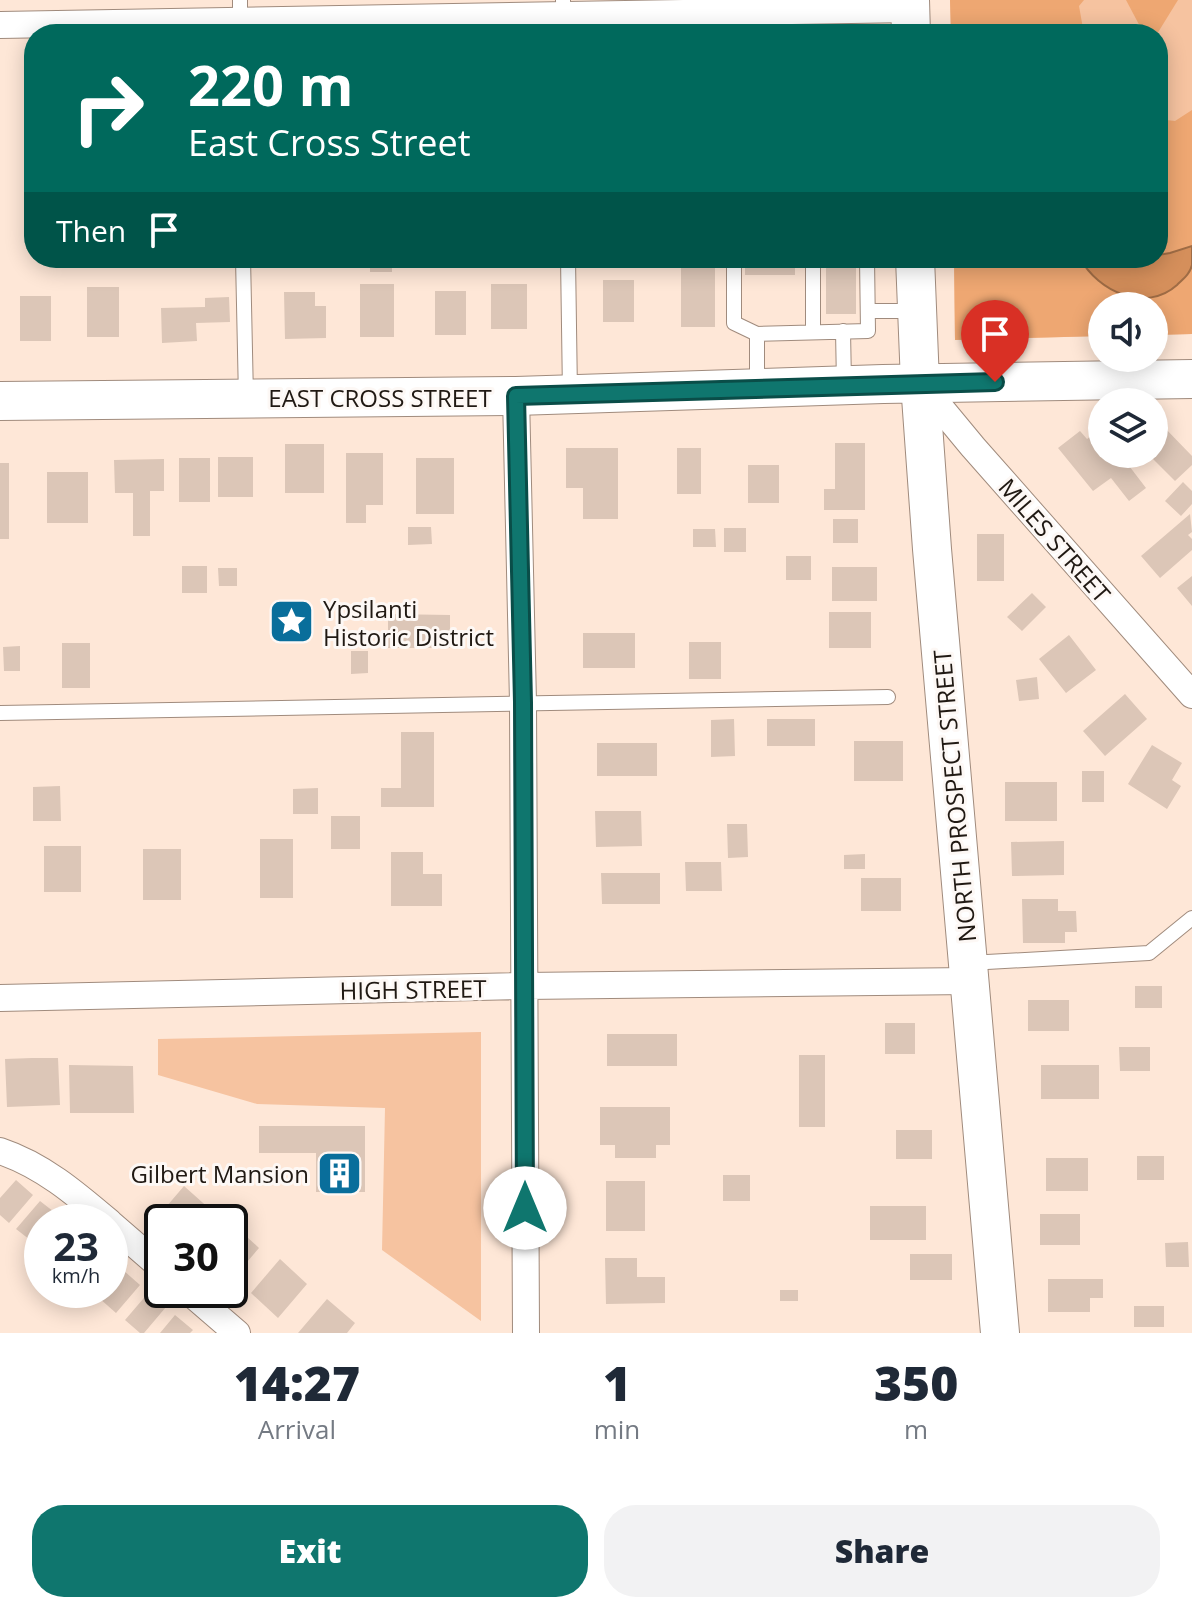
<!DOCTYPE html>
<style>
:root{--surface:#fff;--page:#f2f2f3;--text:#1f2937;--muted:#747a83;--accent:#0f766e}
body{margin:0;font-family:"Open Sans",sans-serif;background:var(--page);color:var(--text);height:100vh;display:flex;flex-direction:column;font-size:30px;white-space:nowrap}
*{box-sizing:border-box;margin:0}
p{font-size:26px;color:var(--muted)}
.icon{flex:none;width:44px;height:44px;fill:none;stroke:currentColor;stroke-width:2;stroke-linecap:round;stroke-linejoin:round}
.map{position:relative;height:1333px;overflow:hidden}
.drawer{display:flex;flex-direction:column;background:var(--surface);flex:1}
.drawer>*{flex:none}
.guide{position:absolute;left:24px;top:24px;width:1144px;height:244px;border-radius:32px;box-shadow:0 4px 20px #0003;background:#00695c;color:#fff;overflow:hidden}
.fabs{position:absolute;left:1088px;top:292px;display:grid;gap:16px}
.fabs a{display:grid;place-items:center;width:80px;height:80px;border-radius:50%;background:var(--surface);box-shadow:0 4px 20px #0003;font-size:40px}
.speed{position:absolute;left:24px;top:1204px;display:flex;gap:16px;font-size:40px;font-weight:700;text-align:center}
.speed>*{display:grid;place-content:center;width:104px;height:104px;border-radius:50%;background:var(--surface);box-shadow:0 4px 20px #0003;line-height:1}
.speed small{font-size:20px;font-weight:400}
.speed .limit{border:4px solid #111;border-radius:12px;background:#fff;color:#111}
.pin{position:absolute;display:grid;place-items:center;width:68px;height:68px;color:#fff;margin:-82px -34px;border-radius:50% 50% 50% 0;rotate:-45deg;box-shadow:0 0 8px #0007}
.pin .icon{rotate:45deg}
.me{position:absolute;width:88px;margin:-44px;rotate:0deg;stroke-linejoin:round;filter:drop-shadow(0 0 6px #0008)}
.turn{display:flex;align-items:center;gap:28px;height:168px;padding:0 32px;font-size:36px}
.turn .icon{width:104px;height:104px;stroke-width:2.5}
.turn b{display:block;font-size:56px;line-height:68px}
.then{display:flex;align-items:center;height:76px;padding:0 32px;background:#0003;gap:16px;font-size:30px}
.eta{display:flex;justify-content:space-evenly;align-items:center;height:136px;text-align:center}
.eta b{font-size:48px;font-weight:800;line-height:56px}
.primary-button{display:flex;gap:16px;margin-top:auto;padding:16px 32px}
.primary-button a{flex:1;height:92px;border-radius:32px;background:var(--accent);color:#fff;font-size:32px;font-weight:800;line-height:92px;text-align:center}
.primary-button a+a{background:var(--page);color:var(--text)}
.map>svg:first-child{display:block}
.green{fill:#f6c3a0}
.forest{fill:#eea772}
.water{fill:#d58f5b;stroke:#9f6c45;stroke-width:2}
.building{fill:#dcc6b7}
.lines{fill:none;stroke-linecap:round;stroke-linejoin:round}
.lane-casing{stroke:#a08b7d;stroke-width:16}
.street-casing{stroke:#a08b7d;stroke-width:28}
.secondary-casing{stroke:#a08b7d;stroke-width:40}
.lane{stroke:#fff;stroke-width:14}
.street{stroke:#fff;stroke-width:26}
.secondary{stroke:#fff;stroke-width:38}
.route-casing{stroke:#0a4d48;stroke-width:20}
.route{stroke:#0f766e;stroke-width:14}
.labels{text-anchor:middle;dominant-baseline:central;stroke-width:6;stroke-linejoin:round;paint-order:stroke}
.street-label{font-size:24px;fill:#201913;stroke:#fdf8f5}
.poi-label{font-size:24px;fill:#201913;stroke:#fdf8f5;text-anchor:start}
</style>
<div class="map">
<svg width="1192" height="1333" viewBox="0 0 1192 1333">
<rect width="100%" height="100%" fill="#fee7d7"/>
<path class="green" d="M950,0H1192V334L1154,335V306H1102V336L955,340L954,258H1158V34H951Z
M481,1032V1321L382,1250L385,1108L257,1104L158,1075V1039Z"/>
<path class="forest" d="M950,0H1084L1079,6L1084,34H990L968,24L967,34H951Z
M1126,0H1178L1157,34H1144Z
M1192,110V334L1154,335V306H1102V336L955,340L954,258H1158V119L1175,121Z"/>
<path class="water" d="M1192,246C1192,252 1192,259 1192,265C1190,274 1183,279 1177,285C1146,313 1098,292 1080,258H1158V255L1170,253Z"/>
<path class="building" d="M25,86H34V126H25Z
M370,258H392V272H370Z
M745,258H795V275H745Z
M826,258H856V314H826Z
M681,265H715V327H681Z
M603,280H634V322H603Z
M360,284H394V337H360Z
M491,284H527V329H491Z
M87,287H119V337H87Z
M435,291H466V335H435Z
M284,292H315V306H326V338L285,339Z
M20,296H51V341H20Z
M229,297L230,322L196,323L197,341L162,343L161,308L205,307V298Z
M1162,425L1192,456V465L1175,481L1148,454H1154V433Z
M1100,429L1102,454H1120L1146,488L1129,501L1111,478L1093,491L1058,448L1080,431L1087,439Z
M835,443H865V510H824V489H835Z
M285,444H324V493H285Z
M566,448H618V519H583V488H566Z
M677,448H701V494H677Z
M346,453H383V505H366V523H346Z
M218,457H253V497H218Z
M179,458H210V502H179Z
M416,458H454V514H416Z
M164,459V491H150V536H133V493H115L114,460Z
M0,463H9V539H0Z
M748,465H779V503H748Z
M47,472H88V523H47Z
M1183,482L1192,491V504L1181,516L1165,501Z
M1190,514L1192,532L1188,535L1192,539V550L1160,578L1141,556Z
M833,519H858V543H833Z
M408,527H431L432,544L408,545Z
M724,528H746V552H724Z
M693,529H715L716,547H693Z
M977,534H1004V581H977Z
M786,556H811V580H786Z
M182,566H207V593H182Z
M832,567H877V601H832Z
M218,568H237V586H219Z
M1192,576V606L1177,588Z
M1032,593L1046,607L1022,631L1007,617Z
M829,612H871V648H829Z
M388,614L450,615V648H388Z
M583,633H635V668H583Z
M1069,635L1096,670L1066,693L1039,659Z
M689,642H721V679H689Z
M62,643H90V688H62Z
M20,646V671H4L3,647Z
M351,651H368V673L351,674Z
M1037,677L1039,699L1019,701L1016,680Z
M1125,694L1147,719L1105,756L1083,731Z
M734,719L735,756L711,757V720Z
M767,719H815V746H767Z
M401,732H434V807H381V788H401Z
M854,741H903V781H854Z
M597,743H657V776H597Z
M1152,745L1182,763L1172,780L1181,786L1167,809L1128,784Z
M1082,771H1104V802H1082Z
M1005,782H1057V821H1005Z
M60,786L61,821H33V787Z
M318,788V814H293V789Z
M595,811H641L642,846L596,847Z
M331,816H360V849H331Z
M727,824H747L748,857L728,858Z
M260,839H293V898H260Z
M1064,841V875L1012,876L1011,842Z
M44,846H81V892H44Z
M143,849H181V900H143Z
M391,852H423V874H442V906H391Z
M865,854V869H844V855Z
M685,862H721L722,891H686Z
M601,873H660V904H602Z
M861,878H901V911H861Z
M1022,899H1058V911H1076L1077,932H1065V943H1023Z
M1135,986H1162V1008H1135Z
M1028,1000H1069V1031H1028Z
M885,1023H915V1054H885Z
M607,1034H677V1066H607Z
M1119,1047H1150V1071H1120Z
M799,1055H825V1127H799Z
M32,1058H58L60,1105L7,1107L5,1059Z
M69,1065L133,1066L134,1113H70Z
M1041,1065H1099V1099H1041Z
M600,1107H670V1145H656V1158H615V1145H600Z
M259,1126H365V1192H316V1153H259Z
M896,1130H932V1159H896Z
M1137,1156H1164V1180H1137Z
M1046,1158H1088V1191H1046Z
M723,1175H750V1201H723Z
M16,1180L33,1195L9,1223L0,1215V1198Z
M606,1181H645V1231H606Z
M184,1186L212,1211L203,1222H162V1226L155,1220Z
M40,1201L58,1215L52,1222H42V1233L34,1243L16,1229Z
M870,1206H926V1240H870Z
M1040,1214H1080V1245H1040Z
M232,1223L259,1248L230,1282V1225Z
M1188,1242L1189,1267H1166L1165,1243Z
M910,1254H952V1280H910Z
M605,1258H637V1277H665V1303L606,1304Z
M280,1259L307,1284L278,1318L251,1293Z
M123,1270L140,1285L116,1313L99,1298L106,1290H110V1285Z
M1048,1279H1103V1298H1090V1312H1048Z
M780,1290H798V1301H780Z
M149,1292L166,1307L144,1333H140L125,1320Z
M327,1299L355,1323L347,1333H298Z
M1134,1306H1164V1327H1134Z
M175,1315L193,1330L190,1333H160Z"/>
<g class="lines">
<defs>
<path id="lane" d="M240,0V34
M563,0L564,34
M243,258L246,398
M568,258L570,394
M734,258V323L757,334L868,331L867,258
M813,258V332
M868,311H916
M843,331L844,383
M757,334V385
M0,713L888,697
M969,963L1149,953L1192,918"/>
<path id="street" d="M0,25L911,9
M920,383L973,447L1192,695
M516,396L523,702L526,1333
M0,998L524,986L970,981
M0,1151C42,1165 75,1193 109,1222
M110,1223L162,1268
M187,1290L237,1333"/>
<path id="secondary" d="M910,0L911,34
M915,258L920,383L932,549L1000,1333
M0,401L516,396L883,384L1192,379"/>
</defs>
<use href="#lane" class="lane-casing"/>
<use href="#street" class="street-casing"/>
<use href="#secondary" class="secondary-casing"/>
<use href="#lane" class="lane"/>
<use href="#street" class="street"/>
<use href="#secondary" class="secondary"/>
</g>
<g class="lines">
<defs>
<path id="route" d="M525,1208L523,702L516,396L995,382"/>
</defs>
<use href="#route" class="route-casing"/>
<use href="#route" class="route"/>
</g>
<defs>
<symbol id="sight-square" viewBox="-11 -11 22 22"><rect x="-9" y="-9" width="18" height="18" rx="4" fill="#096e9b" stroke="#fdf8f5"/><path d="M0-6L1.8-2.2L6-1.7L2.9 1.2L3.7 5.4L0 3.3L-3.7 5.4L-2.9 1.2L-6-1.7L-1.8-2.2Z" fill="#fff"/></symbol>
<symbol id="building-square" viewBox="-11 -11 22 22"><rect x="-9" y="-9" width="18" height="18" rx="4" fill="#096e9b" stroke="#fdf8f5"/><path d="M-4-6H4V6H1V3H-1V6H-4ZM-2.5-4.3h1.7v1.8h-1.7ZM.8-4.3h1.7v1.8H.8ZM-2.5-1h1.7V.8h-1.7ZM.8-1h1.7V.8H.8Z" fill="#fff"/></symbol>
</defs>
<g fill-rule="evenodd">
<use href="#sight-square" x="266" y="596" width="51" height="51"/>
<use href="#building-square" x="314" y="1148" width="51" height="51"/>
</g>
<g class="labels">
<g class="street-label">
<text x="380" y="397">EAST CROSS STREET</text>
<text transform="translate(1055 540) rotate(49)">MILES STREET</text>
<text transform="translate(954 796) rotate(-95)">NORTH PROSPECT STREET</text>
<text transform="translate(413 989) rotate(-1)">HIGH STREET</text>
</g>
<g class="poi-label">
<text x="323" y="608">Ypsilanti<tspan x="323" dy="28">Historic District</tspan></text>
<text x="309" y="1173" text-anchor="end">Gilbert Mansion</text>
</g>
</g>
</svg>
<div class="fabs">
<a><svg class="icon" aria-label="sound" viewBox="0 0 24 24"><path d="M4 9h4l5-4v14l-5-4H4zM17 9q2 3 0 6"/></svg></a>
<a><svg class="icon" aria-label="layers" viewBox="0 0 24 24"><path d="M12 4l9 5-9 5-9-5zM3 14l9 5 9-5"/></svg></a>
</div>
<div class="speed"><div>23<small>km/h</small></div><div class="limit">30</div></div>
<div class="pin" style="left:995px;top:382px;background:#d93025"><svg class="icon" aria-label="arrive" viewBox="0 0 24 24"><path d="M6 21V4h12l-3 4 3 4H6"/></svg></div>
<svg class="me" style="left:525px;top:1208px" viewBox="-20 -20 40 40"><circle r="19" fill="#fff"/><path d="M0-13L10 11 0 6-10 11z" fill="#0f766e"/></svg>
<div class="guide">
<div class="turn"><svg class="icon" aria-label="right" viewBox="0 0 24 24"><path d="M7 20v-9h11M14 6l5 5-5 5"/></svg><div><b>220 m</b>East Cross Street</div></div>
<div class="then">Then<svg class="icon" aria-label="arrive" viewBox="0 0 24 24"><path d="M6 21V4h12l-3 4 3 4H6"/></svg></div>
</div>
</div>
<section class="drawer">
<div class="eta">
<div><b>14:27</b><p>Arrival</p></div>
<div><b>1</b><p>min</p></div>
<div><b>350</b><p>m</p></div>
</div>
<div class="primary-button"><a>Exit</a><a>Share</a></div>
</section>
